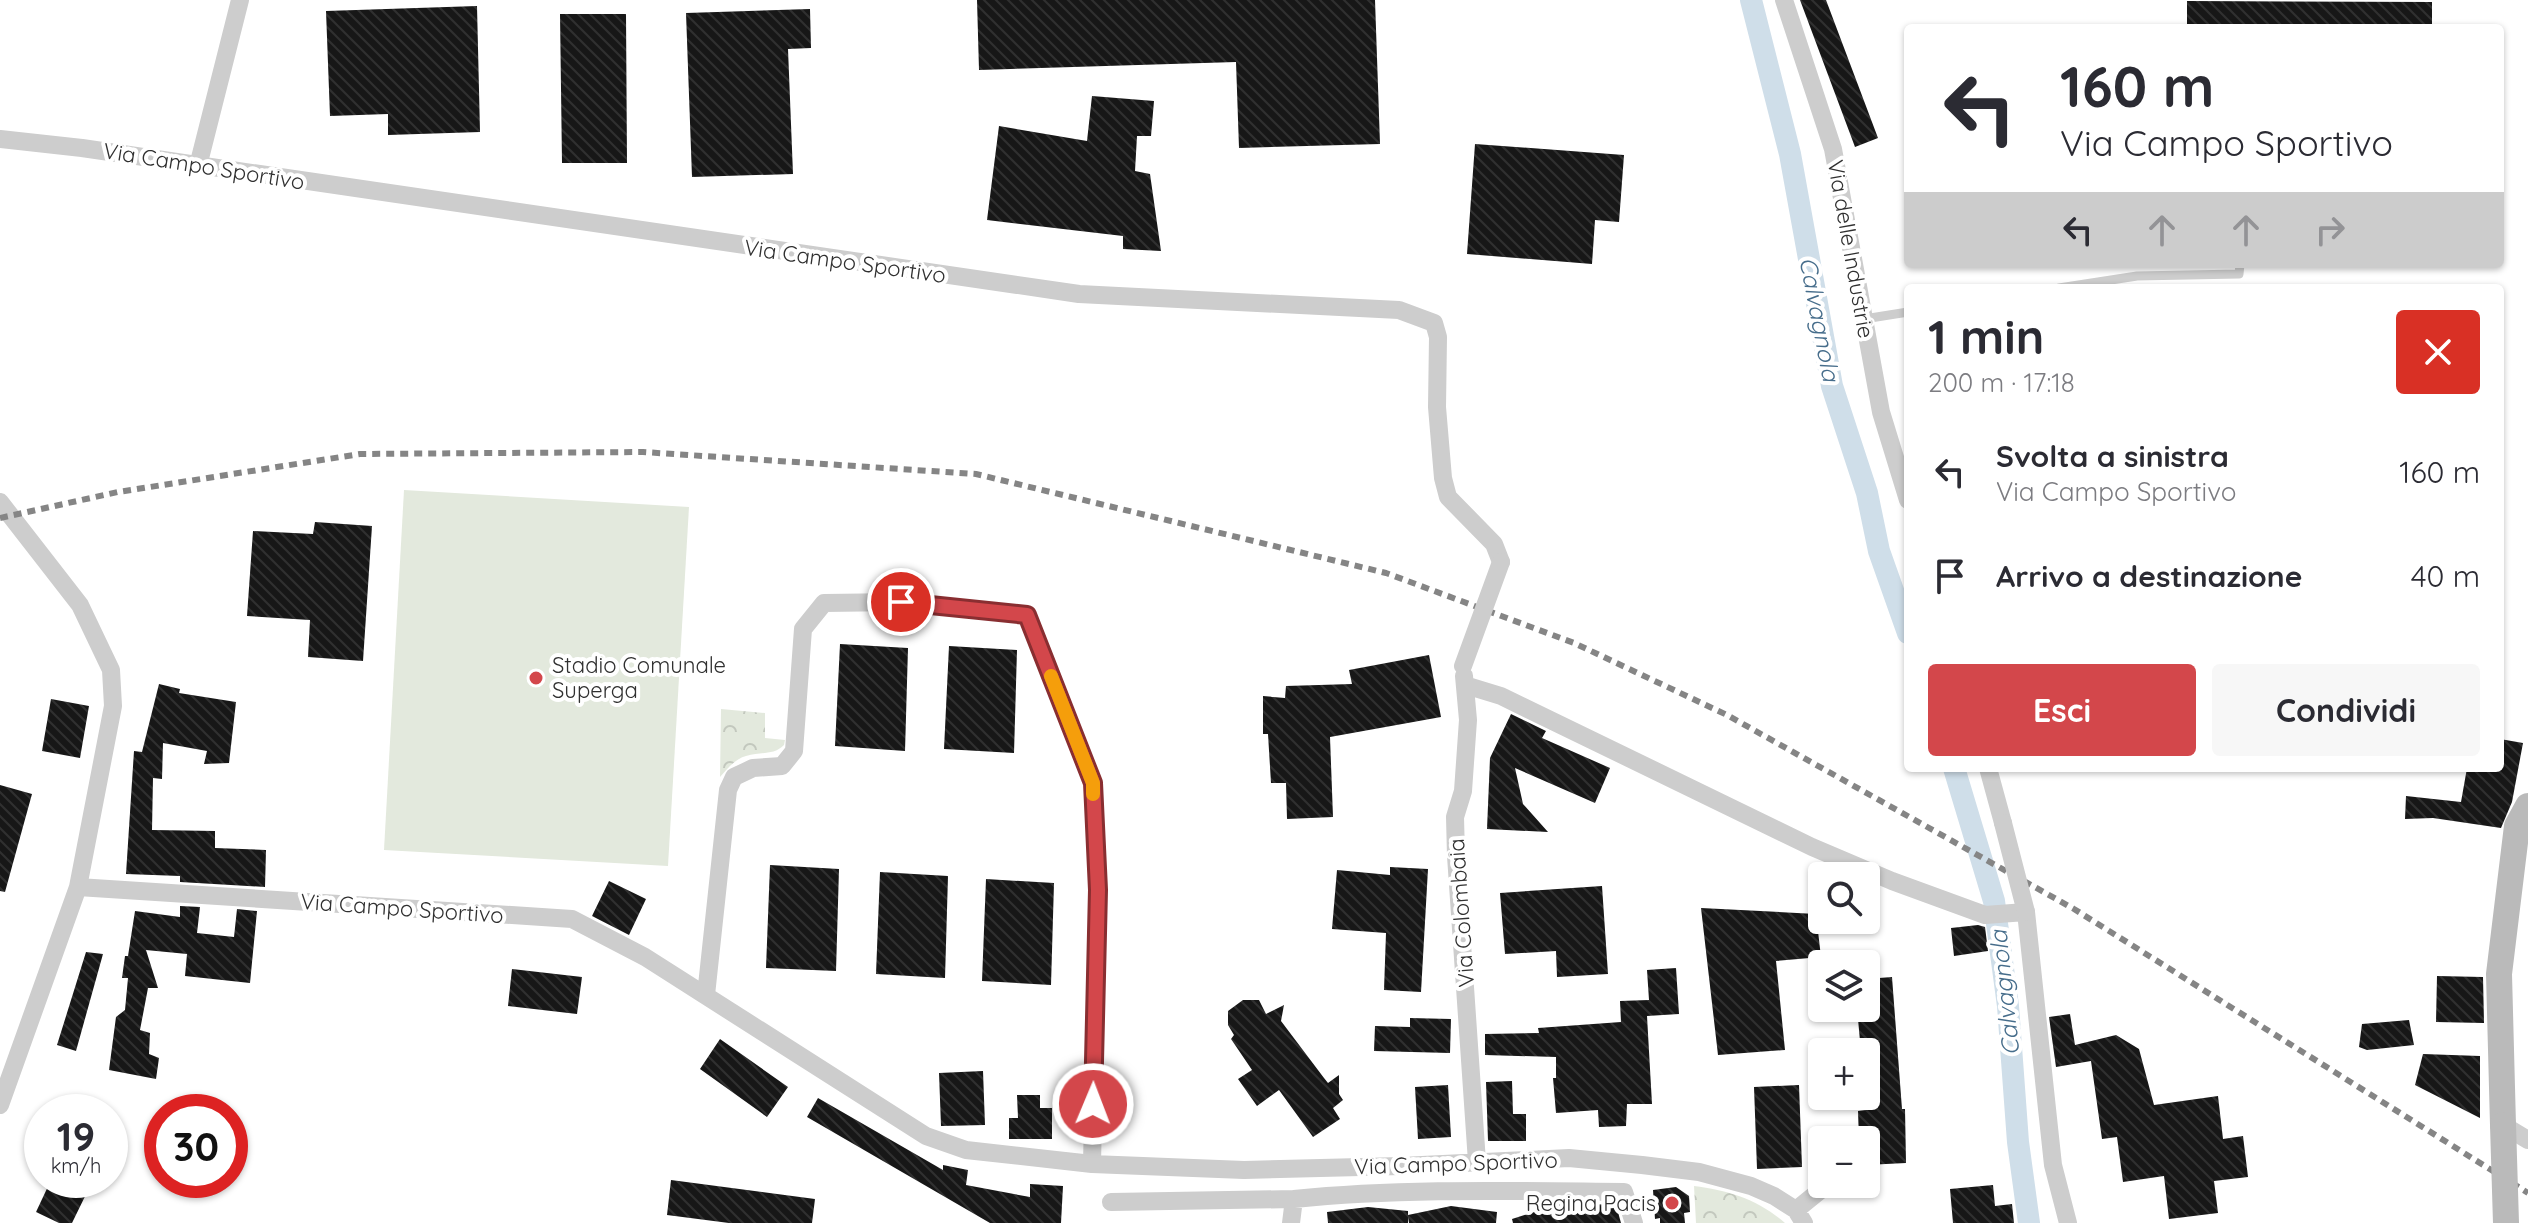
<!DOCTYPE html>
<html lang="it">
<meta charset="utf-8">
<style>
:root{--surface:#fff;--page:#f7f7f7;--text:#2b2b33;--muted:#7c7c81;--accent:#d3474b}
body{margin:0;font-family:Quicksand,sans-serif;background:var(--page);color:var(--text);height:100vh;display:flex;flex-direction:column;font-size:30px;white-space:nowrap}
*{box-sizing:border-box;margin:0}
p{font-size:26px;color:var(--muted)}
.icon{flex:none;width:44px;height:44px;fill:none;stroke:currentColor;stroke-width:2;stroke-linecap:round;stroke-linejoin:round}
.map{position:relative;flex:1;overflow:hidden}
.drawer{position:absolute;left:1904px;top:284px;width:600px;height:488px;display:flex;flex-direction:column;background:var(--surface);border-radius:8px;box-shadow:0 2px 6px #0004}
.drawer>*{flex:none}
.hud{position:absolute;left:1904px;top:24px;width:600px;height:244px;border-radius:8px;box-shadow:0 2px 6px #0004;background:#fff;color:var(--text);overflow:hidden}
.tools{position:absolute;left:1808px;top:862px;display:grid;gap:16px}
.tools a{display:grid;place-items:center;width:72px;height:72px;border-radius:8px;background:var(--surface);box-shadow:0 2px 6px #0004;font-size:40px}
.speed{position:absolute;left:24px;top:1094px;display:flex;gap:16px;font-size:40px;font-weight:700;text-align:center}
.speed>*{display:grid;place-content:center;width:104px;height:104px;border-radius:50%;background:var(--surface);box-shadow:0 2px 6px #0004;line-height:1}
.speed small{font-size:20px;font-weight:400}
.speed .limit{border:12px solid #d22;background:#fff;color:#111}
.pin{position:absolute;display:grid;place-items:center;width:68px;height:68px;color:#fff;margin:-34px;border:4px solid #fff;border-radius:50%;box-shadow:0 2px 8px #0007}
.me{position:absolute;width:88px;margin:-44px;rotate:1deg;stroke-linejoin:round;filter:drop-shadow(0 0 6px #0008)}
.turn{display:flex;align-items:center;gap:28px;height:168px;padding:0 24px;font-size:36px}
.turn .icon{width:104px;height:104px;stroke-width:2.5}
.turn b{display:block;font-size:56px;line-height:68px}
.lanes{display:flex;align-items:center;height:76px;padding:0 24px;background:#0003;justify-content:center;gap:40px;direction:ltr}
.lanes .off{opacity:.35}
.round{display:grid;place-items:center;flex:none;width:84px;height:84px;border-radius:8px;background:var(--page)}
.overview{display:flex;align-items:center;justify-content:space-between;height:136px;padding:0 24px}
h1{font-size:48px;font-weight:700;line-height:60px}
.primary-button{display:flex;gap:16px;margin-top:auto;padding:16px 24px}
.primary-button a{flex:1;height:92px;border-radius:8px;background:var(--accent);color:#fff;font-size:32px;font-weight:700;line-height:92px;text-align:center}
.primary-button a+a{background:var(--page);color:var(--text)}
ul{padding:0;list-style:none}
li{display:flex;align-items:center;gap:24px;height:104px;padding:0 24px}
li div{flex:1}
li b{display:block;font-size:30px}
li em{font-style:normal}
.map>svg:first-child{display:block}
.park{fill:url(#park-crowns)}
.pitch{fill:#e3e9dd}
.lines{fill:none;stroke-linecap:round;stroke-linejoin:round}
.canal{stroke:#cfdee9;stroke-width:22}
.building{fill:url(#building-back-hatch)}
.service{stroke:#cdcdcd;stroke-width:9}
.minor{stroke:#cdcdcd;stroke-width:18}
.secondary{stroke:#bababa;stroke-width:26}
.rail{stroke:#858585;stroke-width:6;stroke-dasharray:8 6;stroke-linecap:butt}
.minor-bridge{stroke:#cdcdcd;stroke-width:18}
.secondary-bridge{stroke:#bababa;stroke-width:26}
.route-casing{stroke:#892e31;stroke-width:20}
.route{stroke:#d3474b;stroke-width:14}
.slow{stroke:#f59e0b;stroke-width:14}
.poi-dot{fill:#d3474b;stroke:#fff;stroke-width:3}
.labels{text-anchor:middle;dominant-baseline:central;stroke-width:8;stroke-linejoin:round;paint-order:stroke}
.street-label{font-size:22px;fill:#303030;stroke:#fff}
.poi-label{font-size:22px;fill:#303030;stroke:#fff;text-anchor:start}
.water-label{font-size:24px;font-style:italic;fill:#466d8b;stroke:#fff}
</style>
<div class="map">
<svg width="2528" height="1223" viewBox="0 0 2528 1223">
<defs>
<pattern id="park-crowns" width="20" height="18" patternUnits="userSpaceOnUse" patternTransform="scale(2)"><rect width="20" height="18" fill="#e3e9dd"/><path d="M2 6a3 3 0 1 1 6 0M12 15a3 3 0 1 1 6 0" fill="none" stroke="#c3c8be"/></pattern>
<pattern id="building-back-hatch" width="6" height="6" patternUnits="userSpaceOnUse" patternTransform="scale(2)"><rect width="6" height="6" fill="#171717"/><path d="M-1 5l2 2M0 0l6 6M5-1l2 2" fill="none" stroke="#303030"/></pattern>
</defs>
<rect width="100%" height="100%" fill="#fff"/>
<path class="park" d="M721,709L765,713V738L785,740L784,745C773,756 761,751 746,756C735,759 728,768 720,777Z
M1694,1186C1728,1190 1759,1200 1785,1223H1696Z"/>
<path class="pitch" d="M404,490L689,507L668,866L384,850Z"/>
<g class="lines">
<path class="canal" d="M1751,0L1790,154L1832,386L1867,493L1879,551L1908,633
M1954,768L1994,901L2008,1006L2018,1142L2029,1223"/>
</g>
<path class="building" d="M977,0H1375L1380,144L1239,148L1236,62L979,70Z
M1800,0H1826L1878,138L1855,147Z
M2187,1L2432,2V28H2187Z
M477,6L480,132L388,135V114L330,116L326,11Z
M810,9L811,48L788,49L793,174L692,177L686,13Z
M560,14H626L627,163H562Z
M1092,96L1154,101L1151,136H1137L1135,171L1150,174L1161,251L1123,249V236L987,220L999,126L1087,141Z
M1475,144L1624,155L1619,222L1595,220L1592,264L1467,254Z
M315,522L372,526L363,661L308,657L310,620L247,616L253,531L313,534Z
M840,644L908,648L905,751L835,746Z
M949,646L1017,650L1014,753L944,749Z
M1429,655L1441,717L1330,737L1333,817L1287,819L1286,783H1271L1268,734H1263V696L1285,698L1286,686L1352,684L1349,670Z
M159,684L180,689L179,693L236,702L229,763L204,764L207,751L163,743L162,779L153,778L152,830L215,831V848L266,850L265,887L180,882V876L126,874L134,751L142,752Z
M51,699L89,706L80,758L42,751Z
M1511,714L1546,731L1542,738L1610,768L1595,803L1515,768L1523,804L1548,832L1487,829L1490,758Z
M2500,739L2523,743L2512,802L2501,828L2433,818L2405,819L2406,796L2461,802L2467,768H2500Z
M0,785L32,794L5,892L0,891Z
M770,865L839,869L836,971L766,968Z
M1390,867L1428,869L1421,992L1384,990L1386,933L1332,929L1337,870L1390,875Z
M880,872L948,876L945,978L876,974Z
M986,879L1054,883L1051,985L982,981Z
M609,881L646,899L629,935L592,916Z
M1602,886L1608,974L1557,977L1556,951L1505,954L1500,893Z
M180,906L200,907L197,933L234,937L237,909L257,911L250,983L185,976L187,954L146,950L158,988H148L140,1030L150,1033L149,1054L159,1058L156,1079L109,1070L116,1017L125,1010L128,978H122L125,956H128L135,911L180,917Z
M1701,908L1816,914L1821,957L1776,961L1785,1050L1718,1055Z
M1978,925L1985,927L1988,951L1954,956L1951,928Z
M86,952L103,954L76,1051L57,1045Z
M1676,968L1679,1014L1647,1016L1652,1104H1627L1626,1126L1599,1127L1598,1110L1556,1113L1553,1078H1556V1057L1485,1055V1034L1539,1033L1538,1028L1621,1022L1620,1001L1649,1000L1647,970Z
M512,969L582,977L577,1014L508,1006Z
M2437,976L2483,977L2484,1023L2436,1022Z
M1892,977L1902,1109H1905L1906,1163L1866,1165V1140H1859L1858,1111L1866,1110V1052H1861L1857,1008H1866V979Z
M1243,1000H1259L1266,1014L1284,1005L1281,1021L1324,1078L1328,1083L1339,1075V1094L1343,1100L1333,1108L1340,1119L1313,1137L1279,1090L1257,1106L1238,1079L1252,1070L1231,1039L1234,1035L1228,1025V1011Z
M2070,1014L2075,1045L2116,1035L2139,1049L2154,1105L2218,1096L2223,1139L2243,1136L2248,1177L2214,1181L2218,1213L2169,1219L2164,1176L2123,1182L2117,1137L2102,1139L2091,1061L2056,1067L2049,1017Z
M1410,1018L1451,1019L1450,1053L1374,1051L1375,1026L1410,1027Z
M2409,1020L2414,1045L2367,1050L2359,1047L2362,1024Z
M720,1039L788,1087L767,1117L700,1069Z
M2423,1054L2480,1056V1118L2415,1085Z
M983,1071L985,1125L941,1126L939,1073Z
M1512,1081L1513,1114H1526V1141H1488L1486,1082Z
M1448,1085L1451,1137L1418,1139L1415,1087Z
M1799,1085L1802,1167L1757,1169L1754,1087Z
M1017,1095H1040V1108H1052V1139H1009V1118H1018Z
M818,1098L943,1170V1165L968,1170L966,1185L1030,1197V1184L1063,1186L1061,1223H990L807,1117Z
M51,1180H93L72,1223H59L36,1212Z
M671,1180L815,1199L812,1223H729L667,1215Z
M1993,1185L1995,1206L2012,1204L2014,1223H1953L1950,1189Z
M1676,1187L1689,1196L1690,1212L1684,1213L1685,1223H1660V1218L1655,1219L1653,1190Z
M1563,1203L1616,1205L1621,1223H1513L1512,1219Z
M1451,1206L1497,1212L1496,1223H1409L1408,1217V1223H1328L1327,1212L1368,1207L1408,1211V1215Z"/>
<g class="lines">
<path class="service" d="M2059,288L2137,276L2239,274L2240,264
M1864,319L1908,312"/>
<path class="minor" d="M1784,0L1833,149L1881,412L1908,500
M0,139L82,148L1079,294L1399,310L1434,323L1438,337L1437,407L1443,478L1448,497L1494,544L1501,562
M198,166L240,0
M0,502L80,605L111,670L113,706L78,887L0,1105
M1464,676L1468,720L1463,791L1455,817L1456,856L1477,1162
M1465,685L1501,696L1812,847L1892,881L1985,915L2026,912L2053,1165L2068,1223
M1988,768L2003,823
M78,887L572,919L645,957L926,1136L966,1150L1092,1164L1244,1170L1401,1166L1569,1158L1642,1165L1699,1172L1751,1186L1774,1196L1796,1210L1804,1223
M706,995L728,790L734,777L753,768L782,766L794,751L803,629L824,603L901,602L1027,615L1093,783L1098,890L1092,1164
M2503,1125L2528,1140
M1111,1202L1294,1199
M1796,1210L1828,1184
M1291,1223L1294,1199C1403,1188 1514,1191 1624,1192L1634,1223"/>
<path class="secondary" d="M2503,1125L2499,974L2517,826L2528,806"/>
<path class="rail" d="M0,518L118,492L360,454L643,452L976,474L1386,573L1574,643L1727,715L2074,909L2528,1193"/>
<path class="minor-bridge" d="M1463,666L1501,562
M2003,823L2026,912"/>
<path class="secondary-bridge" d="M2503,1125L2506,1223"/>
</g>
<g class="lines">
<defs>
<path id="route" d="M901,602L1027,615L1093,783L1098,890L1093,1104"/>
</defs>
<use href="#route" class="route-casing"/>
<use href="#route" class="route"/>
<path class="slow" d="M1051,676L1093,783V794"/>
</g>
<g class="poi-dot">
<circle cx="536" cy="678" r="8"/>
<circle cx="1672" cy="1203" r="8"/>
</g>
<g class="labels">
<g class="street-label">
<text transform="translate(204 166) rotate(9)">Via Campo Sportivo</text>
<text transform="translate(1851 249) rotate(80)">Via delle Industrie</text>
<text transform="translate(845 261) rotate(8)">Via Campo Sportivo</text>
<text transform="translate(402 908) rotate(4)">Via Campo Sportivo</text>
<text transform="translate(1461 913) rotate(-94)">Via Colombaia</text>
<text transform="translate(1456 1163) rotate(-2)">Via Campo Sportivo</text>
</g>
<g class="poi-label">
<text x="552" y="665">Stadio Comunale<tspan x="552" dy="25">Superga</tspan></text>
<text x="1656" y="1203" text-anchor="end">Regina Pacis</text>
</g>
<g class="water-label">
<text transform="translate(1820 319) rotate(79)">Calvagnola</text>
<text transform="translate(2004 993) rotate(-96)">Calvagnola</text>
</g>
</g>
</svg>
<div class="tools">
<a><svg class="icon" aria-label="search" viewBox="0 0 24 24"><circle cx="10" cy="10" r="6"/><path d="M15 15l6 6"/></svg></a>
<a><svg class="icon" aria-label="layers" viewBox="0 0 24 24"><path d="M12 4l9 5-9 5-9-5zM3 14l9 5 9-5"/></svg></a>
<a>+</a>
<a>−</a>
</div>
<div class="speed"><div>19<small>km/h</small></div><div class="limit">30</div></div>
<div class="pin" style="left:901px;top:602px;background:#d93025"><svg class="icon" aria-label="arrive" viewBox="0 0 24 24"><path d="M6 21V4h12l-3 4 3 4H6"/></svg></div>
<svg class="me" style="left:1093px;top:1104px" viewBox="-20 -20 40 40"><circle r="17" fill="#d3474b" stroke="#fff" stroke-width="3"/><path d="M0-11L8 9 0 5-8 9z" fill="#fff"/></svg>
<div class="hud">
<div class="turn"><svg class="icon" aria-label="left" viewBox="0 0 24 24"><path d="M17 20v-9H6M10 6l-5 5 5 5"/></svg><div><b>160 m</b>Via Campo Sportivo</div></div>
<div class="lanes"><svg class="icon" aria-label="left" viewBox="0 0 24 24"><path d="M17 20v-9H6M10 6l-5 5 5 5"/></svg><svg class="icon off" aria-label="ahead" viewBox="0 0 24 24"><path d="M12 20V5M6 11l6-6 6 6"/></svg><svg class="icon off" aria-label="ahead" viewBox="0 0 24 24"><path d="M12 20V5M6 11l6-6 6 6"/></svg><svg class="icon off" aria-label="right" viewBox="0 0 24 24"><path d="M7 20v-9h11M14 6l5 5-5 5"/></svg></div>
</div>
<section class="drawer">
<div class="overview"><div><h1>1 min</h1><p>200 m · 17:18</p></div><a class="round" style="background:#d93025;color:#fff"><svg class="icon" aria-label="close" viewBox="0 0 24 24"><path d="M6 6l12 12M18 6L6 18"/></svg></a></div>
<ul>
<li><svg class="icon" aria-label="left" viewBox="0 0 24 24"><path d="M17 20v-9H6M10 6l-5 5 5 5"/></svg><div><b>Svolta a sinistra</b><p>Via Campo Sportivo</p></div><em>160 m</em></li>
<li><svg class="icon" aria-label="arrive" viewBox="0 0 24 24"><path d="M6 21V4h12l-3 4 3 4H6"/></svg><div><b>Arrivo a destinazione</b></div><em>40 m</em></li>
</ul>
<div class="primary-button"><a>Esci</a><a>Condividi</a></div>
</section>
</div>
